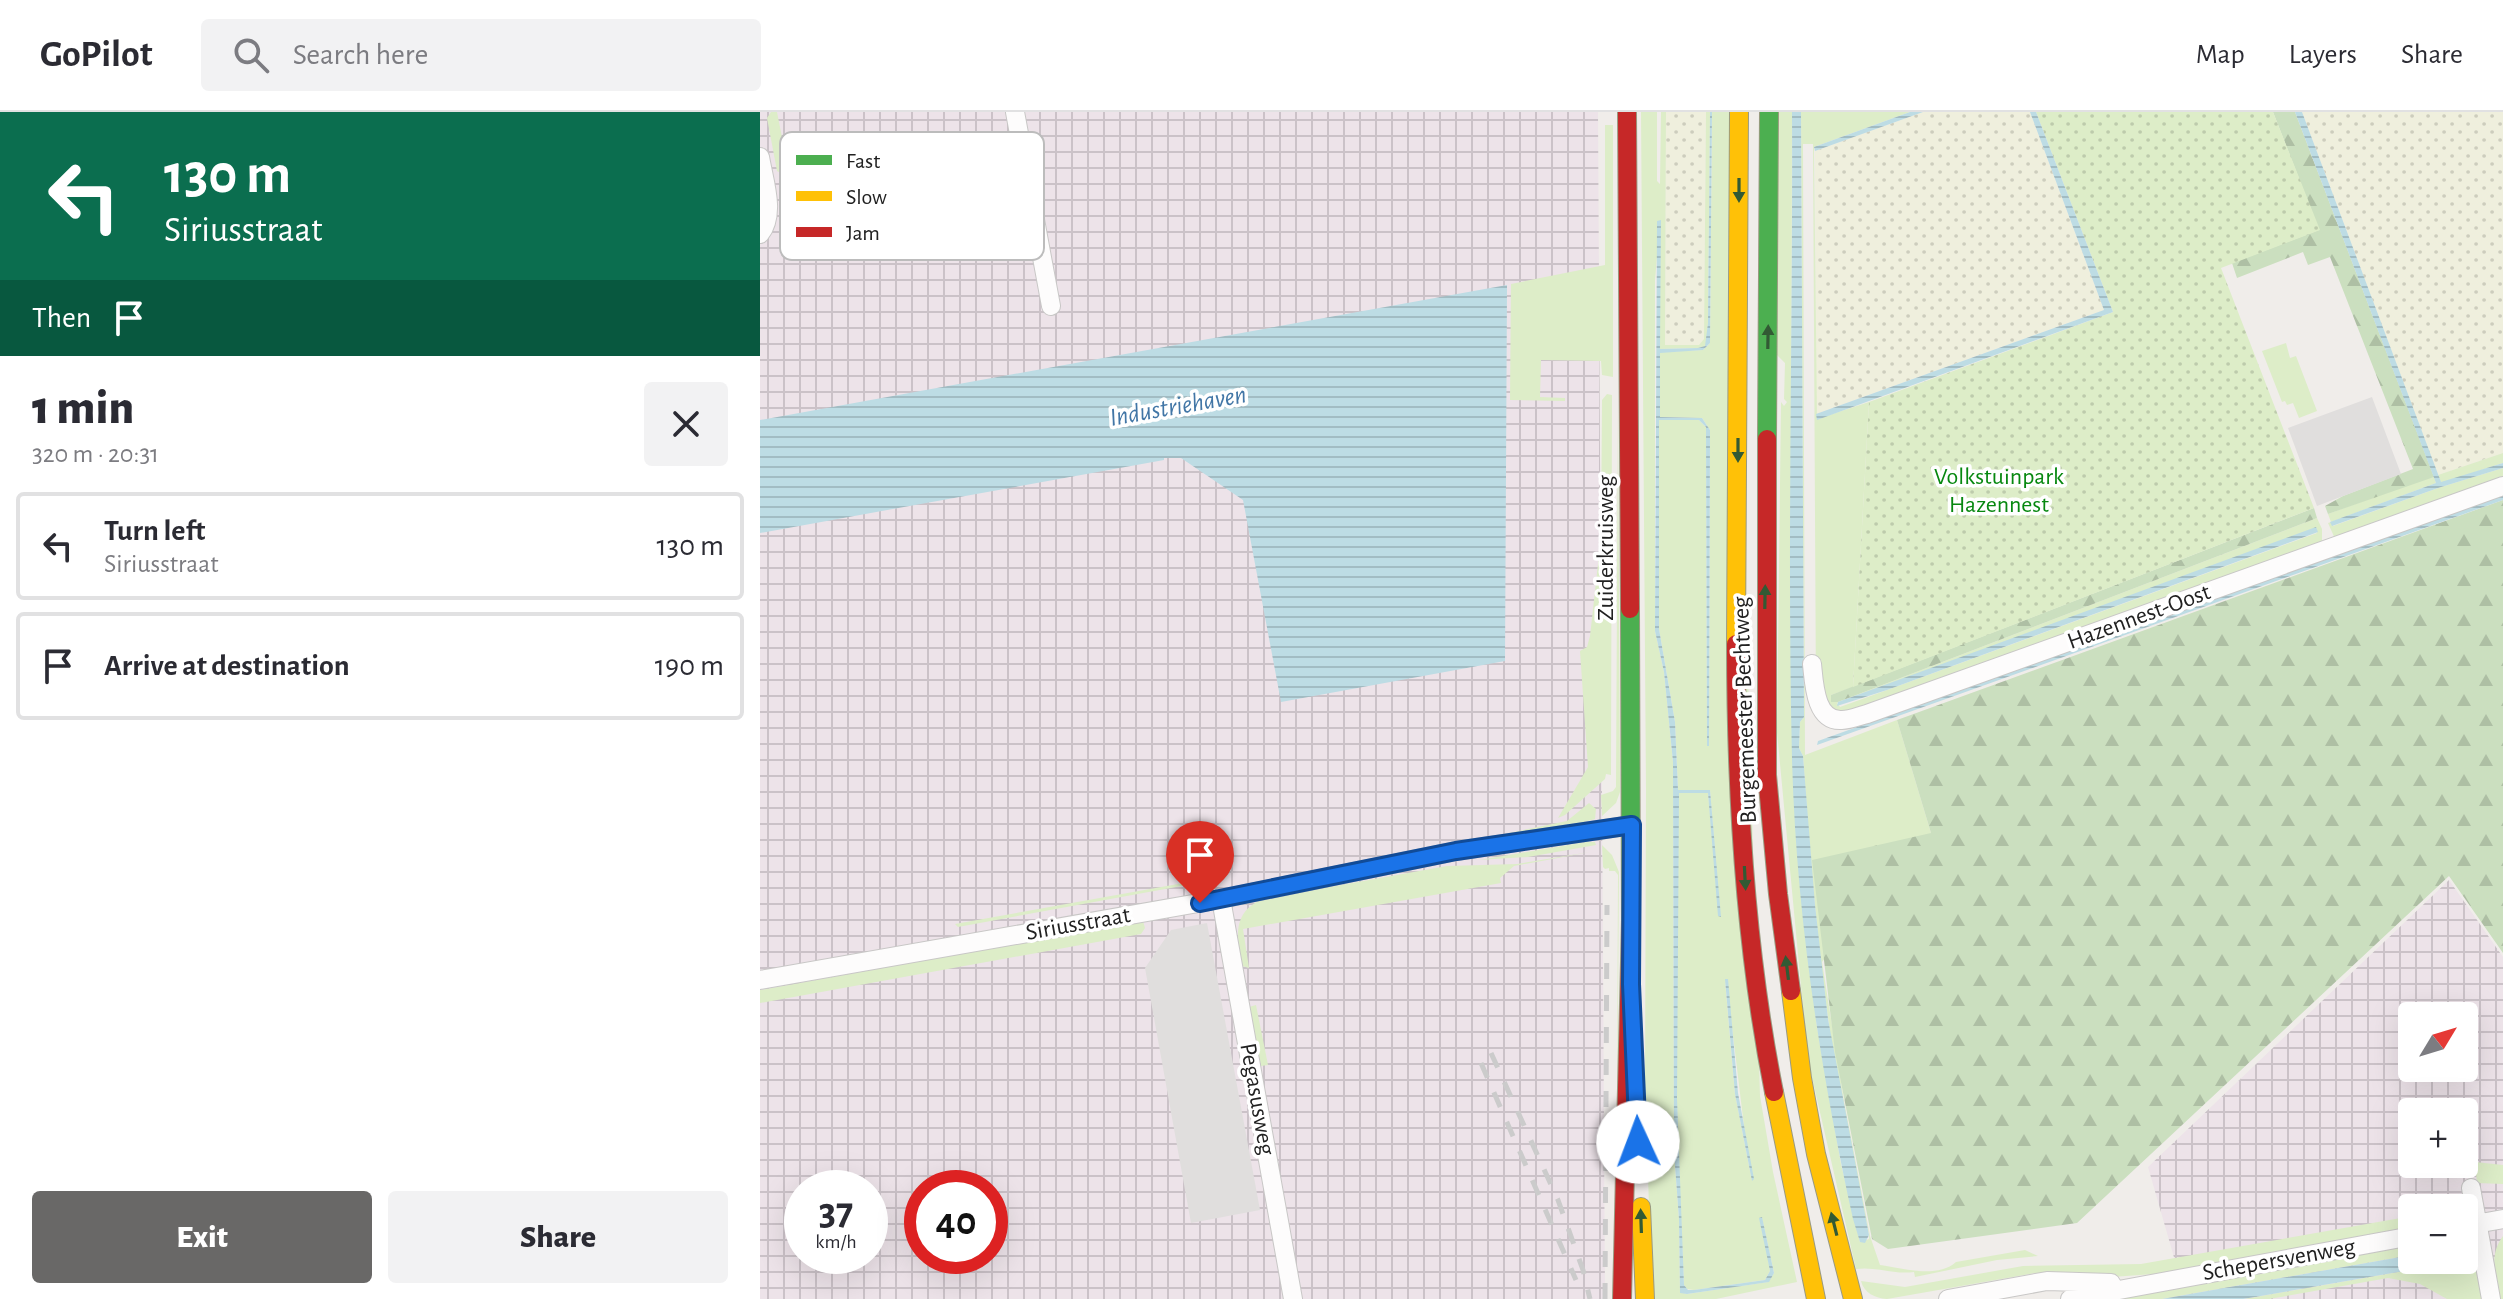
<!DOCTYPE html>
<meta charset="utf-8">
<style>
:root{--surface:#fff;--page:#f2f2f3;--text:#2b2b33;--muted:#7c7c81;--line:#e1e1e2;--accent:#696867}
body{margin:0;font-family:"Alegreya Sans",sans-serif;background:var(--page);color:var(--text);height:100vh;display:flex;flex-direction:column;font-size:30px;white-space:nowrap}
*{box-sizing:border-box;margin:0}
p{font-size:26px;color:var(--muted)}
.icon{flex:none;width:44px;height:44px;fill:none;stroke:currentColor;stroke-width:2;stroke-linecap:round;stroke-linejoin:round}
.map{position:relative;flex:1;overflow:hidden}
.details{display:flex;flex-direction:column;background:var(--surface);width:760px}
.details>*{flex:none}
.hud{background:#0b6e4f;color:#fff;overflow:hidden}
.needle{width:52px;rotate:52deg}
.fabs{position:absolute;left:1638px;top:890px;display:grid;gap:16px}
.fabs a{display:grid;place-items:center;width:80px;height:80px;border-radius:8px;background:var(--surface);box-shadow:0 8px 32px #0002;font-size:40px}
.speed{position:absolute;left:24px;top:1058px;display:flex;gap:16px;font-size:40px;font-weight:700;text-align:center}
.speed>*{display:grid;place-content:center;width:104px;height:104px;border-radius:50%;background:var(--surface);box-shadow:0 8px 32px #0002;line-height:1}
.speed small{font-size:20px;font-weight:400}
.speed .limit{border:12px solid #d22;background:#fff;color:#111}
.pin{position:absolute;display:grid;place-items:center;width:68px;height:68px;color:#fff;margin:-82px -34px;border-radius:50% 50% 50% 0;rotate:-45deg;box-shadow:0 0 8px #0007}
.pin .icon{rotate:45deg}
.me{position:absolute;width:88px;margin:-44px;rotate:358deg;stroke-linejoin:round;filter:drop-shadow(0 0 6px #0008)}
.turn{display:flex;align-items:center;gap:28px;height:168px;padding:0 32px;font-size:36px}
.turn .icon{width:104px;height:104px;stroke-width:2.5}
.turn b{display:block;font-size:56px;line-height:68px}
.then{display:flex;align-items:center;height:76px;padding:0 32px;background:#0003;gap:16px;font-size:30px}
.round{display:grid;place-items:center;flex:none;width:84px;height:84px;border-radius:8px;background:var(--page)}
.overview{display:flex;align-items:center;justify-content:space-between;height:136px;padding:0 32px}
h1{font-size:48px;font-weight:800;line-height:60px}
.primary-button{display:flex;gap:16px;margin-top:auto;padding:16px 32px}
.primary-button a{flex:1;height:92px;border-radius:8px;background:var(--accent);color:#fff;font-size:32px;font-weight:800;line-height:92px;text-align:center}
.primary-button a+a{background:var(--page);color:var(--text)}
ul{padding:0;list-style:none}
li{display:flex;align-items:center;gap:24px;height:108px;margin:0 16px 12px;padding:0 16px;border:4px solid var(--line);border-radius:8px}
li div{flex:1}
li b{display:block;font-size:30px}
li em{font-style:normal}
header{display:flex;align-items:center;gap:48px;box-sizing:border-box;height:112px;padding:0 40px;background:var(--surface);border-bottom:2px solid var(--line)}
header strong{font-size:38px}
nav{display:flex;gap:44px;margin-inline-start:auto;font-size:28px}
.search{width:560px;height:72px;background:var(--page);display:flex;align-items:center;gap:20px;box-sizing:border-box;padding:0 28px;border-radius:8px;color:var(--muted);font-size:30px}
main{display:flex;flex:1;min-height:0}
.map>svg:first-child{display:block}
.industrial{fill:url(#industrial-grid);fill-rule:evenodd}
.farmland{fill:url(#farmland-dots)}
.grass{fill:#ddedc8;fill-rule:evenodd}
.forest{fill:url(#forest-firs)}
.garden{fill:url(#garden-dots)}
.parking{fill:#e0dedd}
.water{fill:url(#water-rules)}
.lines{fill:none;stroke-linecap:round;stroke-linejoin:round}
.street-casing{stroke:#c8c7c6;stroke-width:20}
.fast-casing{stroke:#9a9a80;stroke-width:20}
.slow-casing{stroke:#9a9a80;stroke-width:20}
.jam-casing{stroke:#9a9a80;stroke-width:20}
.street{stroke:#fdfcfc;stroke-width:18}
.fast{stroke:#4caf50;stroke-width:18}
.slow{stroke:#ffc107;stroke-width:18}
.jam{stroke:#c62828;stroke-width:18}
.rail{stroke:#cbcbcb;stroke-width:5;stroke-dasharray:16 16;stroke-linecap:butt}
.oneway{fill:#325a34}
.route-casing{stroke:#114b97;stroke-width:20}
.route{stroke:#1a73e8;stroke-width:14}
.labels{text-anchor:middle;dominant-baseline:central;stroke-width:7;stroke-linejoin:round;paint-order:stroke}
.park-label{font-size:24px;fill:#078810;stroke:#fff}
.street-label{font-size:24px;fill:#212121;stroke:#fff}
.water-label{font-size:26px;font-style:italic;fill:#4276a6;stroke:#fff}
.key{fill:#fff;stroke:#bcbcbc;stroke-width:2}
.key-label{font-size:22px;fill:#212121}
</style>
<header>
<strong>GoPilot</strong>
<div class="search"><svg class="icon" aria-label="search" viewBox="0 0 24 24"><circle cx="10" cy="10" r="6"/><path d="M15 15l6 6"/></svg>Search here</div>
<nav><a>Map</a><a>Layers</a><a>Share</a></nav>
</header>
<main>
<section class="details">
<div class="hud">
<div class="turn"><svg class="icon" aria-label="left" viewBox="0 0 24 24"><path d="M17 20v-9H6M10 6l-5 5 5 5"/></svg><div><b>130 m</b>Siriusstraat</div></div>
<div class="then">Then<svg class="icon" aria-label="arrive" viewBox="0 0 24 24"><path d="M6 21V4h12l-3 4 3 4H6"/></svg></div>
</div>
<div class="overview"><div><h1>1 min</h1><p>320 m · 20:31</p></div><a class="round"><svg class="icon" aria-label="close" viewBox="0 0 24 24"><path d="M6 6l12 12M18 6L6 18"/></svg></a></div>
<ul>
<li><svg class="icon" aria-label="left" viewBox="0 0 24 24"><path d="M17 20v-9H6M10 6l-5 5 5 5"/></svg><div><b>Turn left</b><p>Siriusstraat</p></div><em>130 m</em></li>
<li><svg class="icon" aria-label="arrive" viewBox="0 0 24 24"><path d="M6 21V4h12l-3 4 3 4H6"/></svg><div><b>Arrive at destination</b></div><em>190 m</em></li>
</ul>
<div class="primary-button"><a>Exit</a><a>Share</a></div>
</section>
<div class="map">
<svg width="1743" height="1187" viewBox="0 0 1743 1187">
<defs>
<pattern id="industrial-grid" width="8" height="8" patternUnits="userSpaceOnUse" patternTransform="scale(2)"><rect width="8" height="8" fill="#ede3e9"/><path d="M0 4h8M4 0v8" fill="none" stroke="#cbc2c8"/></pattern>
<pattern id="farmland-dots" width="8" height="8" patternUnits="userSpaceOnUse" patternTransform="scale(2)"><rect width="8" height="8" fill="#efefdd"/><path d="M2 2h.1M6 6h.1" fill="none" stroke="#cdcdbd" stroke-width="1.8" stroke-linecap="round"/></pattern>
<pattern id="forest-firs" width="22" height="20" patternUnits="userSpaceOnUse" patternTransform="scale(2)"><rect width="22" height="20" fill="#cbdfbf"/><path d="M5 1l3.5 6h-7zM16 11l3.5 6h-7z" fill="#aebfa4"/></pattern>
<pattern id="garden-dots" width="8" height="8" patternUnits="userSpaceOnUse" patternTransform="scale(2)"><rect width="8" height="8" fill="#ddedc8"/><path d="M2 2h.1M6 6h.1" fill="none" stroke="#bdcbac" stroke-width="1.8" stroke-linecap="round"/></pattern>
<pattern id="water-rules" width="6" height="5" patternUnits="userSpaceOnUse" patternTransform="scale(2)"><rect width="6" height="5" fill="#bddce4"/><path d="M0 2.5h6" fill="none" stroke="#a2bcc3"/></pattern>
</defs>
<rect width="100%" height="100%" fill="#f0edea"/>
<path class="industrial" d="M0,0H838L845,1187H0V407L720,250L0,317ZM42,1076H110V1144H42ZM162,1076H230V1144H162Z
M1689,768L1743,845V1187H1426L1388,1055ZM1652,904H1704V956H1652ZM1652,1000H1704V1052H1652ZM1652,1096H1704V1148H1652Z"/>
<path class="farmland" d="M906,0H946L944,229L939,233H905Z
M1163,0H1270L1344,198L1056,302L1055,39Z
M1542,0H1743V341L1678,363Z"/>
<path class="grass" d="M11,0H17L30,66L17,59L7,6Z
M881,0H897V69L900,72L901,0H906L905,233H939L944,227L946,0H950L948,211L946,234L938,236L900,237V108L895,169V519L904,560L913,650L914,1040L919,1107L920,1180L927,1182L1008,1170L1014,1161L1002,1106L1010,1159L1005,1168L934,1178L927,1177L924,1173L918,1048L916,934L918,681H948L960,806L950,678H918L915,610L899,517V307L939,308L946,315L947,633L949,634L950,318L942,306L900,305V240L943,238L950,231L952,0H972L1000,984L1013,1060L1037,1170L956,1187H892L885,972L886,678ZM965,868C976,935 981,1002 992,1069L975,982Z
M1018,0H1032L1031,567L1035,691L1041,782L1057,915L1081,1052L1100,1130L1109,1127V1122C1094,1051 1078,979 1068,906C1056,819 1049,732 1043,644L1039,636L1040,610L1044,605L1041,0H1150L1054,35L1057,307L1109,290L1093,575L1071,583L1078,590L1557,406L1562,417V433L1068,606L1056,589L1053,32H1043L1045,643L1137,608L1171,721L1062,850L1084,989L1110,1124L1120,1153C1142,1156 1177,1167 1196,1150L1265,1138L1278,1144L1237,1148L1155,1165L1154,1160C1134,1163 1116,1154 1096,1157L1048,948L1017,620L1021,290L1024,294L1027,290L1024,287L1025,251L1017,243ZM1556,416L1557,421L1127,578L1080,595L1077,591Z
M845,13H853V265L842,263L841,249L781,248L780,285L805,286V289L750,288L751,172L845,153Z
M1526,231L1530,246L1536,244L1557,299L1539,306L1533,291L1527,293L1525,289L1522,290L1502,239Z
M847,282L852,283L851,663L846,662L845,667L805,703L798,706L725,719L798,706L828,655L820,539L827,535L830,524L841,425L842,288Z
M858,288L860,680L856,691L842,704L841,683L853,679L856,675Z
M1743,341V351L1681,371L1678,363Z
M1743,356V369L1576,429L1568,411L1571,410L1568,402L1660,368L1674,365L1676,371L1571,410L1573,414L1678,376Z
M829,691L836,697L835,707L809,714L734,724L807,709Z
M826,730H835L836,733L768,745L719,748Z
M842,733L852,743L859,760L856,1187L858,763L855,759H849V756L845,757L843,755Z
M830,740L754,754L740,766L741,771L483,817L489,856L482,854C477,827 471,800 503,787L687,754L757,752Z
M429,770L427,773L198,815L195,812Z
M383,809L385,816L381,822L0,891V878Z
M496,893L508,953L501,954L489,895Z
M1715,1050L1743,1053V1072L1717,1071Z
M1652,1104V1116L1394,1162L1352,1165L1275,1161L1127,1187C1115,1186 1104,1181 1101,1169L1145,1175L1263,1154L1381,1152Z
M1743,1124V1187H1740C1736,1165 1728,1144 1743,1124Z
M1652,1133V1143L1402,1187H1347Z
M1704,1135L1715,1149L1723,1187H1687L1660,1172L1628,1166L1509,1187H1484L1661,1156L1688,1148H1704Z"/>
<path class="forest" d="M1513,0H1535L1674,365L1568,402L1565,394L1583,384L1653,357L1570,145L1548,153L1543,140L1477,166L1472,151L1559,118Z
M1743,388V841L1689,764L1317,1111L1128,1137L1112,1127L1075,940L1052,748L1171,721L1137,608Z
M1554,396L1557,406L1078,590H1071V583Z"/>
<path class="garden" d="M1276,0H1513L1560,118L1461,156L1554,396L1093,575L1109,290L1353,200Z"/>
<path class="parking" d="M1612,285L1641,362L1557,394L1528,316Z
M447,811L500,1098L431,1111L385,856L411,818Z"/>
<path class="water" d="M950,0H952L950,231L943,238L900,241V305L942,306L950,318L949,634H947L946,315L939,308H899V517L915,610L918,678H950L961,805L958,804L948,681H919L917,987L924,1173L928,1178H934L1005,1168L1010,1159L999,1106L1002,1105L1014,1161L1009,1170L927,1182L920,1181L919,1107L914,1040L913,650L904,560L895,519L897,109L901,108L900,237L938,236L945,234L948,211Z
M1032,0H1041L1044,605L1040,610L1039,636L1043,644L1055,793L1068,907L1109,1123L1105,1131L1100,1130L1093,1107C1060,957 1036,801 1032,647C1027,432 1033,215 1032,0Z
M1150,0H1163L1055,39L1054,35Z
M1270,0H1276L1353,200L1057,308L1056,302L1344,198Z
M1535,0H1542L1681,370L1743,351V356L1678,376L1572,414L1570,410L1676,371Z
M747,173L745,549L521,590L483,388L421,346H404V348L0,421V308Z
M1743,383V388L1057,633L1058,629Z
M1556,415L1558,420L1127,578L1077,594L1078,590Z
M965,867H968L978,981L994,1067L992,1069L975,982Z
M1652,1143V1148H1688L1661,1156L1483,1187H1402Z"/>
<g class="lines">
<defs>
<path id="street" d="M255,0L291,194
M0,45C4,69 16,102 0,122
M1052,552C1054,571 1055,610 1082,608C1090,608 1099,604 1107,602L1743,374
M461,787L533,1187
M0,868L461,787L696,739L872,713
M1711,1076L1731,1187
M1704,1114L1743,1107
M1188,1187L1287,1169L1351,1171
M1310,1187L1652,1124"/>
<path id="fast" d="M1007,327L1009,0
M870,497L871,808"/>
<path id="slow" d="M976,532L979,0
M1031,879L1042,966L1056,1042L1093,1187
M1014,980L1056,1187
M881,1095L885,1187"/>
<path id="jam" d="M867,0L870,497
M1007,327V663L1018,782L1031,879
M976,532C976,679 985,836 1014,980
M862,1187L871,808"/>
</defs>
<use href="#street" class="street-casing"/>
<use href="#fast" class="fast-casing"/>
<use href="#slow" class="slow-casing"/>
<use href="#jam" class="jam-casing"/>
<use href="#street" class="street"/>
<use href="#fast" class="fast"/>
<use href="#slow" class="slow"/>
<use href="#jam" class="jam"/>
<path class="rail" d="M731,941L798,1088L823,1158L830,1187
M721,951L816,1168
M845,1187L847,793"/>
</g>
<defs><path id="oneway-solid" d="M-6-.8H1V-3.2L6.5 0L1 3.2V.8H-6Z" transform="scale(2)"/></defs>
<g class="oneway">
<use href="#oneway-solid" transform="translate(979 78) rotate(90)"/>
<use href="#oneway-solid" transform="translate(1008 225) rotate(-89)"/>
<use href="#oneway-solid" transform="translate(978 338) rotate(90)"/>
<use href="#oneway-solid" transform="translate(1005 485) rotate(-89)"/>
<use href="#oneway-solid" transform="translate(985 766) rotate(87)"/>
<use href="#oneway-solid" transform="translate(1027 856) rotate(-97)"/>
<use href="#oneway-solid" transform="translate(881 1109) rotate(-92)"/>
<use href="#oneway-solid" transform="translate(1074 1112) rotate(-104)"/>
</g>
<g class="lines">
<defs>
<path id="route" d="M440,791L696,739L872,713L871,872L878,1030"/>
</defs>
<use href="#route" class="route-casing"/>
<use href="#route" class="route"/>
</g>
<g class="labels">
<g class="park-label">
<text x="1239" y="365">Volkstuinpark<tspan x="1239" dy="28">Hazennest</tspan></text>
</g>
<g class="street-label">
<text transform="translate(846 436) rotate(-90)">Zuiderkruisweg</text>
<text transform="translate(1379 505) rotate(-20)">Hazennest-Oost</text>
<text transform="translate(985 598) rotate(-92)">Burgemeester Bechtweg</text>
<text transform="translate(318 812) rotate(-10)">Siriusstraat</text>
<text transform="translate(497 987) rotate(80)">Pegasusweg</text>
<text transform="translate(1519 1148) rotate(-10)">Schepersvenweg</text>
</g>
<g class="water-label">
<text transform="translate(418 294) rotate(-10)">Industriehaven</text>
</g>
</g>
<rect x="20" y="20" width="264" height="128" rx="12" class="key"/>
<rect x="36" y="43" width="36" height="10" fill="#4caf50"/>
<rect x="36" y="79" width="36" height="10" fill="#ffc107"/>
<rect x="36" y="115" width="36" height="10" fill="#c62828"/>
<g class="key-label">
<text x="86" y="56">Fast</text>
<text x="86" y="92">Slow</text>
<text x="86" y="128">Jam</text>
</g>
</svg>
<div class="fabs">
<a><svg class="needle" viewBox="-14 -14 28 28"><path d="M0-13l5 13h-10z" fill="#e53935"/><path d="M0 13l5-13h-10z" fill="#7c7c81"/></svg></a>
<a>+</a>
<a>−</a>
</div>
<div class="speed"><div>37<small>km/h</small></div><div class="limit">40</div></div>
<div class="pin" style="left:440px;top:791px;background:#d93025"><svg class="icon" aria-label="arrive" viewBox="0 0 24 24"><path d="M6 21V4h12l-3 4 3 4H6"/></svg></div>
<svg class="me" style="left:878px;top:1030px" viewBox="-20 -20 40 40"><circle r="19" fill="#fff"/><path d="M0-13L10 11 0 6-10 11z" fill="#1a73e8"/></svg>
</div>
</main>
